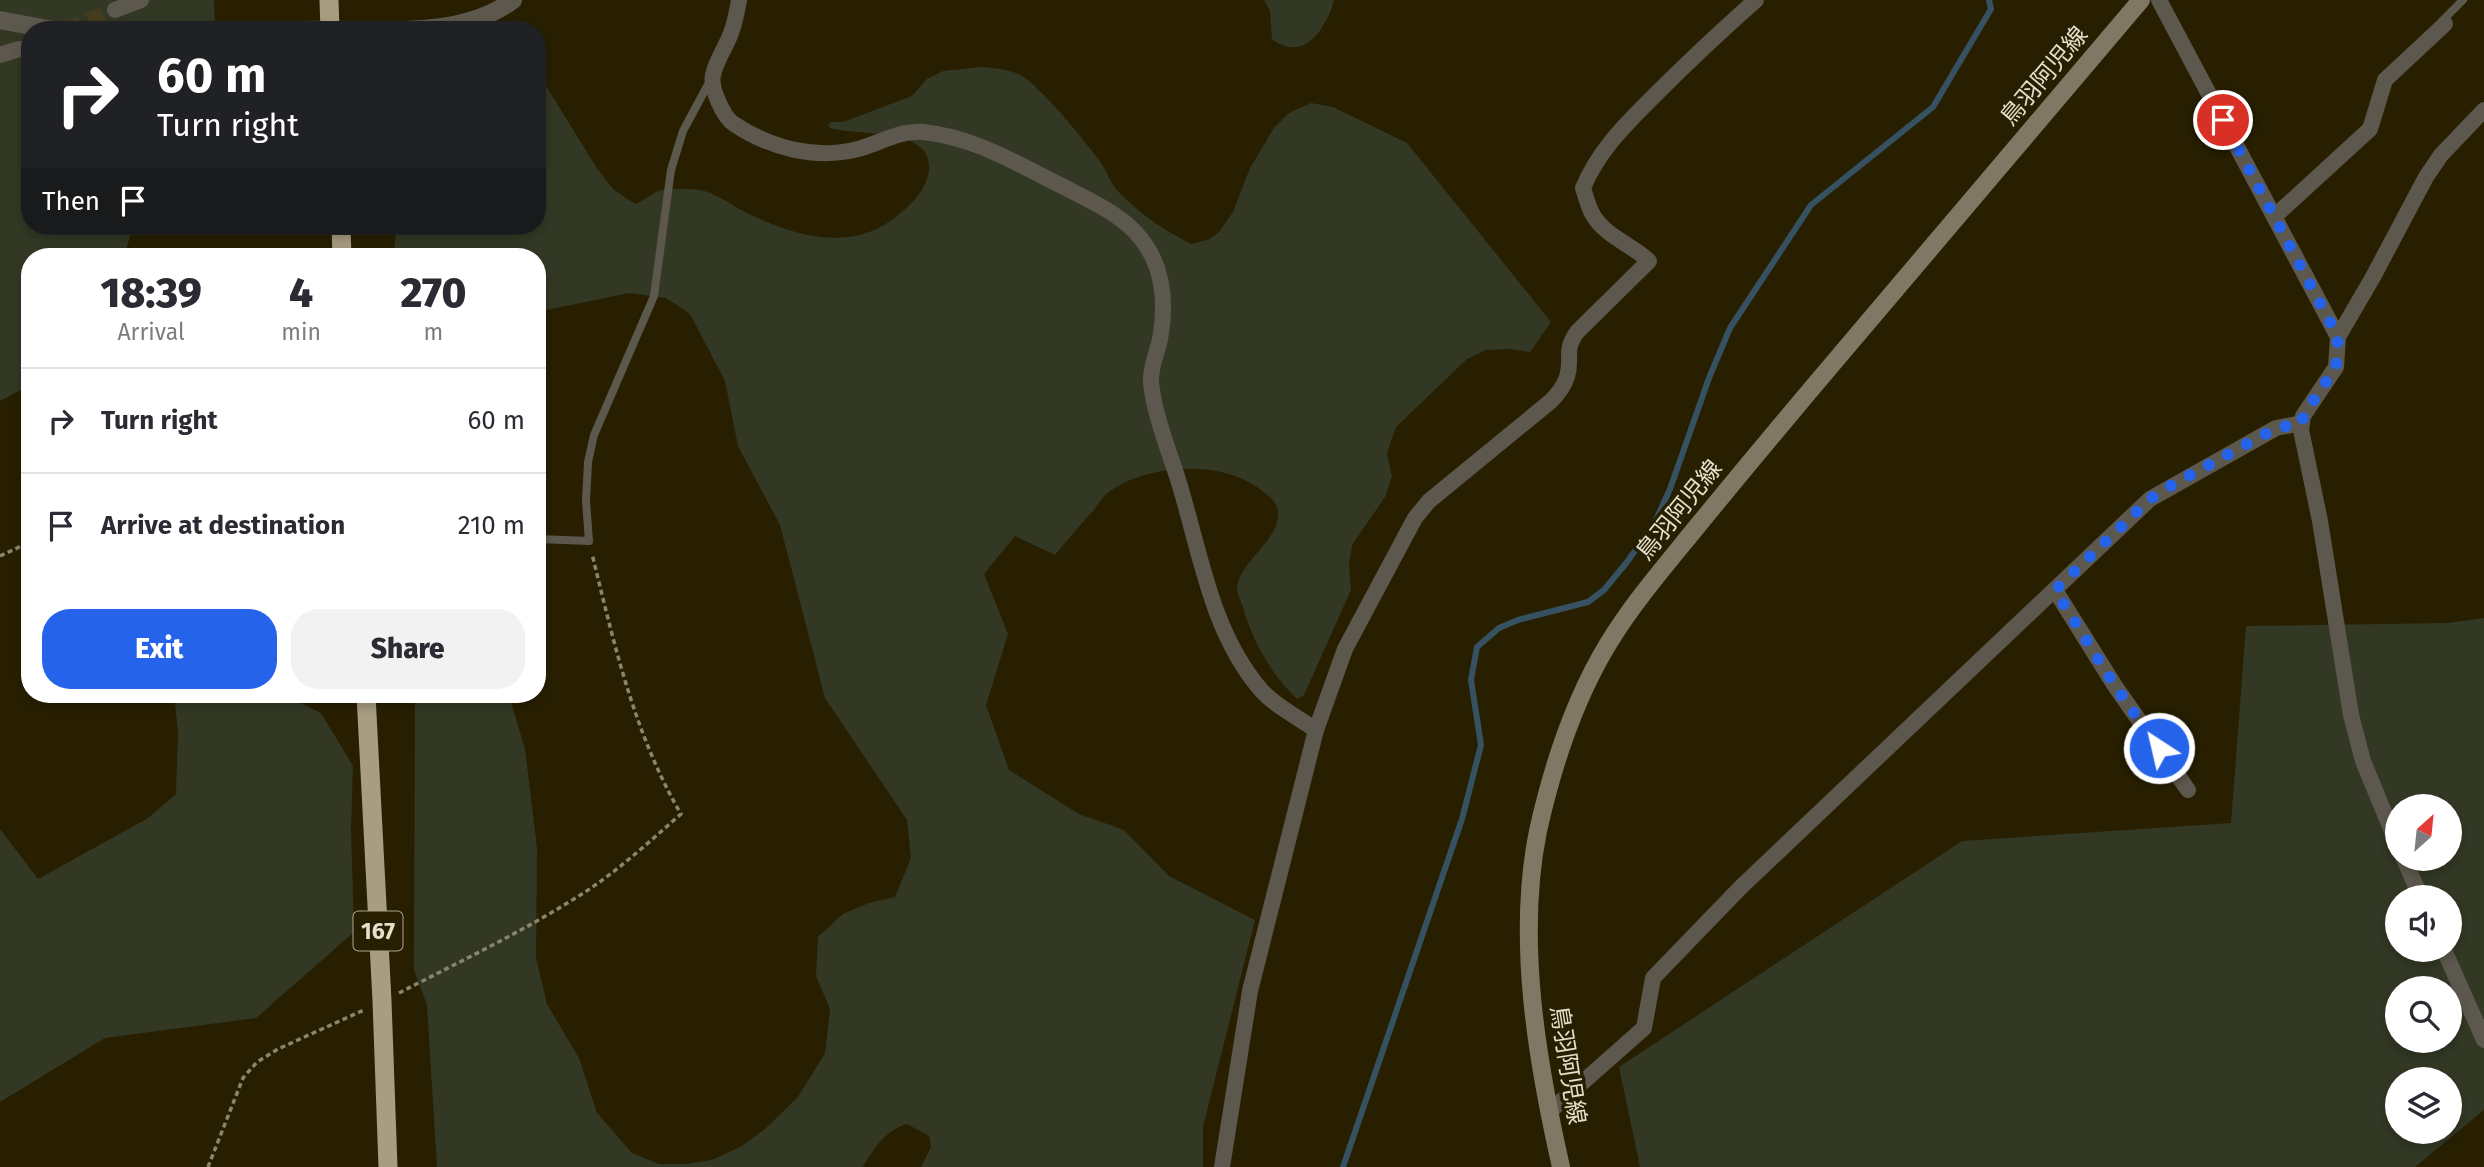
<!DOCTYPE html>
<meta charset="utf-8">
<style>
:root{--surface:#fff;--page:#f2f2f3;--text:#2b2b33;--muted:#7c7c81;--line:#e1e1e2;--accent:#2563eb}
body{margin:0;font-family:"Fira Sans","Noto Sans JP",sans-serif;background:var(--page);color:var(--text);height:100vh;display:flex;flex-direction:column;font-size:26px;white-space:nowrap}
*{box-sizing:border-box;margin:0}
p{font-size:23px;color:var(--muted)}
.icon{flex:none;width:38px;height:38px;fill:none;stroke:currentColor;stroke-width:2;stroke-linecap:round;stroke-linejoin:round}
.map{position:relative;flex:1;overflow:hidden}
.drawer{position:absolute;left:21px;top:248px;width:525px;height:455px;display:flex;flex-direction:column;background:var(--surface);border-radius:28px;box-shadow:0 4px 10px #0003}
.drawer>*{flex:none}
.top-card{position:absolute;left:21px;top:21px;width:525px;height:214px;border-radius:28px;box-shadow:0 4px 10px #0003;background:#202124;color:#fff;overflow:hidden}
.needle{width:46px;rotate:27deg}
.controls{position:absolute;left:2385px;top:794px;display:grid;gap:14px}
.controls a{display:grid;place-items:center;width:77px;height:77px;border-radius:50%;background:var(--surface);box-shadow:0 4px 10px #0003;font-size:35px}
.pin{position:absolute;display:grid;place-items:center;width:60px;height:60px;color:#fff;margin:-30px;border:4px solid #fff;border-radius:50%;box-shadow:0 2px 7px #0007}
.me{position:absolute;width:77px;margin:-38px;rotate:325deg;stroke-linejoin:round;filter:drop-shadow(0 0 5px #0008)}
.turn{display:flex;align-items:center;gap:24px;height:147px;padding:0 21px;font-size:32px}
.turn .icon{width:91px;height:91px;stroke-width:2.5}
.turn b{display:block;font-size:49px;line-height:60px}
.then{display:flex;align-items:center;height:66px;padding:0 21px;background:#0003;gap:14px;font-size:26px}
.eta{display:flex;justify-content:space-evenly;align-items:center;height:119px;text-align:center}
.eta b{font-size:42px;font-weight:800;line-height:49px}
.button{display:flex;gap:14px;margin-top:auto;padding:14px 21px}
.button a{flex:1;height:80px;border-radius:28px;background:var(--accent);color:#fff;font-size:28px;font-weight:800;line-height:80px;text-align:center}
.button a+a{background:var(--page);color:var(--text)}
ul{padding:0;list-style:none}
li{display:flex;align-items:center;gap:21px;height:105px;padding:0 21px;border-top:2px solid var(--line)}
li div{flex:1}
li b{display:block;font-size:26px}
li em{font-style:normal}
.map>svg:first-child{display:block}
.green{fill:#323824;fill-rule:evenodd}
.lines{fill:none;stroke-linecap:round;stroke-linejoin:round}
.stream{stroke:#365262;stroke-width:6}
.minor-tunnel{stroke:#443c1f;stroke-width:16;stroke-dasharray:16 8;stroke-linecap:butt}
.path{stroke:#8c856d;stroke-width:3.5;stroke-dasharray:5 3.5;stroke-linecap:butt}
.service{stroke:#5d584d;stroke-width:8}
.minor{stroke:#5d584d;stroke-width:16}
.tertiary{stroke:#5d584d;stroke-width:18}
.secondary{stroke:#807865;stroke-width:18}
.trunk{stroke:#a89c81;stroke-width:19}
.route{stroke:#2563eb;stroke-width:12;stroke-dasharray:0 21.6}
.labels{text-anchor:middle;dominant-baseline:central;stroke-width:7;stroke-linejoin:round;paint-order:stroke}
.shield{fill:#281f00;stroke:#aca690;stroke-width:2}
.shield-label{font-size:23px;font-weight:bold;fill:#e5e0ce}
.street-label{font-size:24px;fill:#e5e0ce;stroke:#281f00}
</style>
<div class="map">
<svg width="2484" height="1167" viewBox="0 0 2484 1167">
<rect width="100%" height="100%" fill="#281f00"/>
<path class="green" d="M0,0H214L215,25L212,30H30V226H133L124,257H30V385L0,401Z
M1264,0H1334C1327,27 1304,64 1272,39L1270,11Z
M980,67C994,68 1010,69 1022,76C1043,89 1086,142 1101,163C1107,172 1110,183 1118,191C1138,213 1164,230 1191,244L1210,239L1219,232L1233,212L1250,168L1274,128L1289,113L1311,103L1333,107L1407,143L1551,322L1530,352L1509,349L1486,350L1467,359L1396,427L1387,453L1392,476L1385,497L1352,545L1349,565L1351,590L1304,695L1297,699C1271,675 1251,638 1242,604C1240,600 1237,593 1237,589C1238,560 1289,535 1276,505C1272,497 1264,492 1257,487C1219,460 1148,464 1110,491C1104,495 1098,504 1093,511C1080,525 1067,540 1055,555L1015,536L984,574L1008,634L986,705L1009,770L1079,814L1124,830L1169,876L1255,920L1203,1127V1167H921L931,1147L929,1136L907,1124C886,1130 873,1149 863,1167H437L427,1005L414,970L415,695H509L525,749L537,848L536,958L547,1004L579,1058L597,1113L632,1153L659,1164H685L712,1160L742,1146L765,1129L798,1097L825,1053L830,1009L816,976L818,937L843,914L869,903L895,897L911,858L907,820L825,698L780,525L738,446L725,381L690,314L666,298L629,293L537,312V257H393L397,226H537V71L596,167L613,189L635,204C643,201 650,195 658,191C664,188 692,189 700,190C714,192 730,204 743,211C791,235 852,255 898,215C913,203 928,188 929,168C932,127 855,136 830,128L828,125L831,122H843L912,96L927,79L943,71Z
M2484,618V1110L2415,1167H1640L1619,1067L1962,841L2231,823L2246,626L2448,623ZM2398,807H2450V859H2398ZM2398,898H2450V950H2398ZM2398,989H2450V1041H2398ZM2398,1080H2450V1132H2398Z
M174,695H285L321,713L353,766L351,829L354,932L256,1018L105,1038L0,1102V829L38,879L148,818L176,794L178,731Z"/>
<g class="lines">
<path class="stream" d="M1343,1167L1462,819L1481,745L1471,680L1477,647L1499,628L1518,620L1588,602L1604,590L1627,562L1654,524L1670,489L1709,378L1730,328L1811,205L1933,107L1991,9L1989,0"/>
<path class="minor-tunnel" d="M66,30L115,10"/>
<path class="path" d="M0,556L30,542
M399,993C461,961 526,930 585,892C619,870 650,841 681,814C634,734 614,643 592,554
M208,1167L243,1078L257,1062L278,1049L364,1010"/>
<path class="service" d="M2443,22L2442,21L2463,0
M537,539L589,541L586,501L588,462L594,435L654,296L671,170L683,131L711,79"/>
<path class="minor" d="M739,0C737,11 735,23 731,33C726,47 716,60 713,75C710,87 723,117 734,124C770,148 815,160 858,149C880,143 900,130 923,132C973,137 1016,163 1060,185C1083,197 1108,208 1128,225C1162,255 1168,295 1160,339C1157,354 1150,367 1151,383C1155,418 1170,453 1180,486C1201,556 1212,633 1261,690C1275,706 1299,718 1316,730
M2159,0L2338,337
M115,10L141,0
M0,55L19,49
M2274,217L2370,129L2385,80L2445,24
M2055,590L2115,686L2188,790
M2398,846L2363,761L2351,715L2320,521L2301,430L2303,416L2336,367L2338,337L2373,277L2426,177L2441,155L2484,110
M2404,859L2421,898
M2444,950L2484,1040
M1549,1112L1644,1028L1653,978L1741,887L2150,499L2276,428L2302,423
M1222,1167L1250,991L1316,730L1345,649L1415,518L1429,501L1551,401C1558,394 1564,386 1567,377C1573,357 1563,352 1577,332L1649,261C1631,244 1606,237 1593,215C1588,207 1586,197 1583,188C1598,151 1626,124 1654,96C1687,63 1721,31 1756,0"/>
<path class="tertiary" d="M0,20L53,30
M294,30C361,27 457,43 513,0"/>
<path class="secondary" d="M1561,1167C1537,1061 1516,939 1538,831C1552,768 1574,700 1608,644C1633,603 1665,566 1695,529C1745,468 1795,408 1846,348C1944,232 2043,116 2141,0"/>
<path class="trunk" d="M329,0L330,30
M341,226L342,257
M366,695L382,1001L388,1167"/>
</g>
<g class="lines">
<path class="route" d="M2159,748L2115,686L2055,590L2150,499L2163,490L2276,428L2302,423L2303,416L2336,367L2338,337L2223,120"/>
</g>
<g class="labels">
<rect class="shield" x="353.5" y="911.5" width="49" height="39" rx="5"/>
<g class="shield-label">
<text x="378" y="931">167</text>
</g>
<g class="street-label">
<text transform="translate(2044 76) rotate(-50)">鳥羽阿児線</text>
<text transform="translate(1679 510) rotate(-51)">鳥羽阿児線</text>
<text transform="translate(1568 1065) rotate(81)">鳥羽阿児線</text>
</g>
</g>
</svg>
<div class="controls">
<a><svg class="needle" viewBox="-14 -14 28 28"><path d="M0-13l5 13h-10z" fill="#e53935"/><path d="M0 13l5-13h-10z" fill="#7c7c81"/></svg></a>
<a><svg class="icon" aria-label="sound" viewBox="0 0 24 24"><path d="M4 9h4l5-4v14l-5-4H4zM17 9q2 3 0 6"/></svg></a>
<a><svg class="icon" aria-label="search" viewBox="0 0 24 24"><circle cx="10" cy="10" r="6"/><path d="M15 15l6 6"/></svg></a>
<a><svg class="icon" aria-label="layers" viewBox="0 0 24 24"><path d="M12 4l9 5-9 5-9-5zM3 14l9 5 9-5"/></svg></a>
</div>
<div class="pin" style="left:2223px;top:120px;background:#d93025"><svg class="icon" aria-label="arrive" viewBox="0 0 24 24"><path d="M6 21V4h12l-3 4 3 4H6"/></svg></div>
<svg class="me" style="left:2159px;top:748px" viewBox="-20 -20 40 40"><circle r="17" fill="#2563eb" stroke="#fff" stroke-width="3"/><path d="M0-11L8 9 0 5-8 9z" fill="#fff"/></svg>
<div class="top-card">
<div class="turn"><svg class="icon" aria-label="right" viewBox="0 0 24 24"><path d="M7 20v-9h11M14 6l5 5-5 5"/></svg><div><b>60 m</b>Turn right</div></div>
<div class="then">Then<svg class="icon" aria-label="arrive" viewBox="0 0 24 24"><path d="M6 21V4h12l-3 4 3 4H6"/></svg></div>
</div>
<section class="drawer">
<div class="eta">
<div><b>18:39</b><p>Arrival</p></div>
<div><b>4</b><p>min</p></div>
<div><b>270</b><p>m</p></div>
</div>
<ul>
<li><svg class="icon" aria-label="right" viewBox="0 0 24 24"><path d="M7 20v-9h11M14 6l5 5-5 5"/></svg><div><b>Turn right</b></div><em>60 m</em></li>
<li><svg class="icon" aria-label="arrive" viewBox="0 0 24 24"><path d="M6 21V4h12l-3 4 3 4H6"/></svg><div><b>Arrive at destination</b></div><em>210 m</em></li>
</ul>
<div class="button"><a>Exit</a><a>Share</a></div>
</section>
</div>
